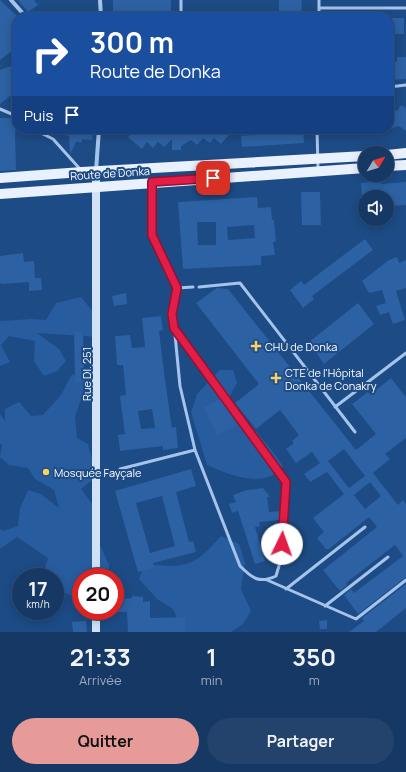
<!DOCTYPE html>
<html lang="fr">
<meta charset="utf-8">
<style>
:root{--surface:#163864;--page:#23436d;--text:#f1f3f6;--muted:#9eacbf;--line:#355278;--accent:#e69b98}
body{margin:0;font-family:Manrope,sans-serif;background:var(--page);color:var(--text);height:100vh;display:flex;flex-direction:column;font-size:15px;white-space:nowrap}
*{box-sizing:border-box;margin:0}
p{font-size:13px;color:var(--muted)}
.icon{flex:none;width:22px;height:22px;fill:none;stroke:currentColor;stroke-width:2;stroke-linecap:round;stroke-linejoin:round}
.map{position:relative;height:632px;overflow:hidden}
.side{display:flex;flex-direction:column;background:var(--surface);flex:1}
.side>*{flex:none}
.banner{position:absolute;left:12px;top:12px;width:382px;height:122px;border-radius:16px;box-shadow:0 2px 10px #0003,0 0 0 1px var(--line);background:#1a4fa0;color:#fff;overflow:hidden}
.needle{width:26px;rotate:52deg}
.fabs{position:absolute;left:358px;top:146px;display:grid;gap:8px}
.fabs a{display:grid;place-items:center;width:36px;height:36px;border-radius:50%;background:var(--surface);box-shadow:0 2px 10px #0003,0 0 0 1px var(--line);font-size:20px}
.speed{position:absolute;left:12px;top:568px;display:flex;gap:8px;font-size:20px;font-weight:700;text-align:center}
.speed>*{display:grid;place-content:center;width:52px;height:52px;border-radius:50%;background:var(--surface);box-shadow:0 2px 10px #0003,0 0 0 1px var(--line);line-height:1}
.speed small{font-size:10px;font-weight:400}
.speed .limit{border:6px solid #d22;background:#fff;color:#111}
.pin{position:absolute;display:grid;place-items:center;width:34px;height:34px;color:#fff;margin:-17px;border-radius:8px;box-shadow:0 2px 6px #0006}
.me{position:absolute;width:44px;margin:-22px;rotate:3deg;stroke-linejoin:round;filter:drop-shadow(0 0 3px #0008)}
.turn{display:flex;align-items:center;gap:14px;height:84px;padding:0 12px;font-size:18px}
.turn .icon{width:52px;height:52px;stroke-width:2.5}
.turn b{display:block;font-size:28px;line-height:34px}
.then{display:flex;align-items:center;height:38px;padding:0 12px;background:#0003;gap:8px;font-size:15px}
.eta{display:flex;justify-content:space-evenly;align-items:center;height:68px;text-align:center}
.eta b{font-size:24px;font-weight:700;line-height:28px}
.primary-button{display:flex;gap:8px;margin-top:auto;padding:8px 12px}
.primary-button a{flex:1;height:46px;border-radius:24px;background:var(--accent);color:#111;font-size:16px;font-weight:700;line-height:46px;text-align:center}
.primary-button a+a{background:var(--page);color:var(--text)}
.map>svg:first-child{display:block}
.green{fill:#275c9e}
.building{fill:#2c61a3;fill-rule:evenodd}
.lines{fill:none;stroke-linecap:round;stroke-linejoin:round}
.service{stroke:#a5c4eb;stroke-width:3}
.minor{stroke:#a5c4eb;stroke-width:4}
.secondary{stroke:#d1e2f8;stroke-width:8}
.primary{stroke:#e9f1fe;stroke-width:10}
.route-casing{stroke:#92132f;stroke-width:10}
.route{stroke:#e11d48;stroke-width:7}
.poi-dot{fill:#facf64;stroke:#1d4b85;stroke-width:1.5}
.labels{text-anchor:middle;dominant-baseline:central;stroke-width:4;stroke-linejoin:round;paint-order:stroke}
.street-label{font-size:11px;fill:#fff;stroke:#1d4b85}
.poi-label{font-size:11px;fill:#fff;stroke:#1d4b85;text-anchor:start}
</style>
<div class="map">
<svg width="406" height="632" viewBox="0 0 406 632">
<rect width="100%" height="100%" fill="#1d4b85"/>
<path class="green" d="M81,297L99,319L98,337L37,333L59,349L66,361L57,371L44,376L34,361L35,341L9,336L1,345L10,362L0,366V321L31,319L46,320L56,303Z
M220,370H233L237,383L228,399C246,422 267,442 283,466C266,490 229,475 207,465L191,412L197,394Z
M72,374L87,381L75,417L77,438L88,444L96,477L81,489L96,509L95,534L109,565L108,577H81V598L78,599L55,588V577H44L43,575L48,558L17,537L0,549V529L3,531L18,526L20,508L28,490L41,494L59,508L54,490L35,479L28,468L9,465L0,457L2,445L0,443V414L5,421V409L19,402L31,416L43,415L61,395Z
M221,536L239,544L245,563L241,589L251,611L243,624L231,632H183L173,609L157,599L139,579L145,564C186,568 193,568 221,536Z"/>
<path class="building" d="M0,0L17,16V47L0,60Z
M18,0H34L38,5L28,12Z
M113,0H171V14L155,13V17H113Z
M279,0H302L301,17H279Z
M389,18H404V34H389Z
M397,57H406V79L389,80V62H397Z
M17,64V90L0,104V70Z
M401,105L406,108V131L399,126L389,129V107L397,111Z
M0,118H17L15,134L16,170L0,171Z
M52,129H81V131H93L92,140L82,139V142H76L70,154L69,136L51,132Z
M136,129H234L221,144L214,138L210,143L203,138L197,145L191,140L181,146V150H172V139L164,147L158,142L153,148L147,142L142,149L128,137Z
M289,129H303L304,143L242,147L241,136L273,134L272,130Z
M380,181L381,184L406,182V205L387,206V197H362L361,183Z
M301,192H320L321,225H302Z
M257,197L258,208L271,207L272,220H274L276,241L273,242L275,255L261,256V265L183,269L178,202ZM197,222H216V245H198ZM254,225L255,238L228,240L227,227Z
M365,239L373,250L312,296L314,299L303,308L290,290L301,281L304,285Z
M23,253L24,262L34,261L35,278H41L42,290L29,291V282L1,284L0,282V256Z
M397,257L399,263L406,260V288L396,291L405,320L393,324L389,312L380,315L376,306L386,303L382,290L369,293L362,281L389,260Z
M217,288L228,289L356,450L376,434L352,404L368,392L370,395L391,378L406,397V438L385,454L390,459L373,473L398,505L403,500L406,504V577L358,614L344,595L351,589L354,593L403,556L395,545L346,583L347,585L340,591L323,570L377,527L369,517L329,549H326L317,538L324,532L313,518L344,494L327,472L310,482L304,474L320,463L312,452L296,463L286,449L294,443L292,441L299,435L280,410L256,429L235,403L259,384L196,303ZM344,449L365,476L349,488L328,461ZM370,482L381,496L365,509L354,495Z
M126,293L127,304L114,306L112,296Z
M358,303L374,324L324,364L309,342Z
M161,316L163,330L159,331L165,380L172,428L176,427L178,448L163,450V446L120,451L118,435L125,434L120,396L126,395L123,365H117L115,336L130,335L132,348L145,347L142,318ZM152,409L155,428L141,429L138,411Z
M74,332H83L84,382H75Z
M222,398L236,426L217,435L203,407Z
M191,469L196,486L176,492L189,542L193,541L196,552L153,563L154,568L138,572L115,491ZM162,496L175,546L150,553L136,503Z
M263,488L270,497H267L269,512L281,511L280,520L259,522L260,526L255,527L265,561L255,564L238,511L232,513L229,504L236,502L233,495L247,490Z
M406,584V608L376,632H349L364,621L362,618Z
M132,596L143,597V602L150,601V618L185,617V632H128L127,612H117V600L132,598Z
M327,620V629H320L319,621Z
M86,621L87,632H73L72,622Z"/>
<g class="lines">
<path class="service" d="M319,8H406
M181,17V0
M319,17V0
M389,87L406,85
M0,109L14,115
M317,129L318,169
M39,132L53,139L80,169
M152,186L153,235L177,288L173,314L180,386L195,450L240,566C252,578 259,584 276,576L281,559L286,481L174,328
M199,287L240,283L355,432
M177,288L193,287
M335,407L406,353
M120,469L195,450
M267,580L356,619L406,580
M286,589L365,527
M325,606L388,557"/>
<path class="minor" d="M11,0L26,17
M100,0L101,17
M96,171L99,129"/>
<path class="secondary" d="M96,171V577
M96,632V611"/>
<path class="primary" d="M387,155L406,153
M387,166L406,165
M0,178L82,172L365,156
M0,194L365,168"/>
</g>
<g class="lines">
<defs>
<path id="route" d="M213,178L152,182V235L177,288L172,314L174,328L286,482L282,544"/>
</defs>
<use href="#route" class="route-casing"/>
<use href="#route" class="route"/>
</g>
<g class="poi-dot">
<path d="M254 340h4v4h4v4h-4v4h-4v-4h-4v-4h4z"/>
<path d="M274 372h4v4h4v4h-4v4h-4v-4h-4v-4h4z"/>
<circle cx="46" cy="472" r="4"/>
</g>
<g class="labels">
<g class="street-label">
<text transform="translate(110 173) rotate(-4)">Route de Donka</text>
<text transform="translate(86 374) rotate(-90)">Rue DI. 251</text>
</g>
<g class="poi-label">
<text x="265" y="346">CHU de Donka</text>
<text x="285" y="372">CTE de l'Hôpital<tspan x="285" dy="13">Donka de Conakry</tspan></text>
<text x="54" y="472">Mosquée Fayçale</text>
</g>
</g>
</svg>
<div class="fabs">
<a><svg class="needle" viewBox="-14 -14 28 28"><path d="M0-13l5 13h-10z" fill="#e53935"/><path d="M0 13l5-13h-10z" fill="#9eacbf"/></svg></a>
<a><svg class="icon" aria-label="sound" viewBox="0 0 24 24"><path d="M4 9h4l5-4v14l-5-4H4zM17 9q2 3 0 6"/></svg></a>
</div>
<div class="speed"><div>17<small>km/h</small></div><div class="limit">20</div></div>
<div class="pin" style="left:213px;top:178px;background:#d93025"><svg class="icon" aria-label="arrive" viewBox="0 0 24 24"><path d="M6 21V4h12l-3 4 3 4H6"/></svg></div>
<svg class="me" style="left:282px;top:544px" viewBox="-20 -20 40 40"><circle r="19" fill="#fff"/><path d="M0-13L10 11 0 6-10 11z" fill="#e11d48"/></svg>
<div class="banner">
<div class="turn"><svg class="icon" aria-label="right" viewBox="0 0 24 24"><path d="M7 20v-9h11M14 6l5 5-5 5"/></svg><div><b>300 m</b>Route de Donka</div></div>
<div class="then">Puis<svg class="icon" aria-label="arrive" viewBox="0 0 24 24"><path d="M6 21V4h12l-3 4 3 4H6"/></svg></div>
</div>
</div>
<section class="side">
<div class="eta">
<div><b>21:33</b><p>Arrivée</p></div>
<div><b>1</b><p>min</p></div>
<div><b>350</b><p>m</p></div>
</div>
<div class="primary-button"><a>Quitter</a><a>Partager</a></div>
</section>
